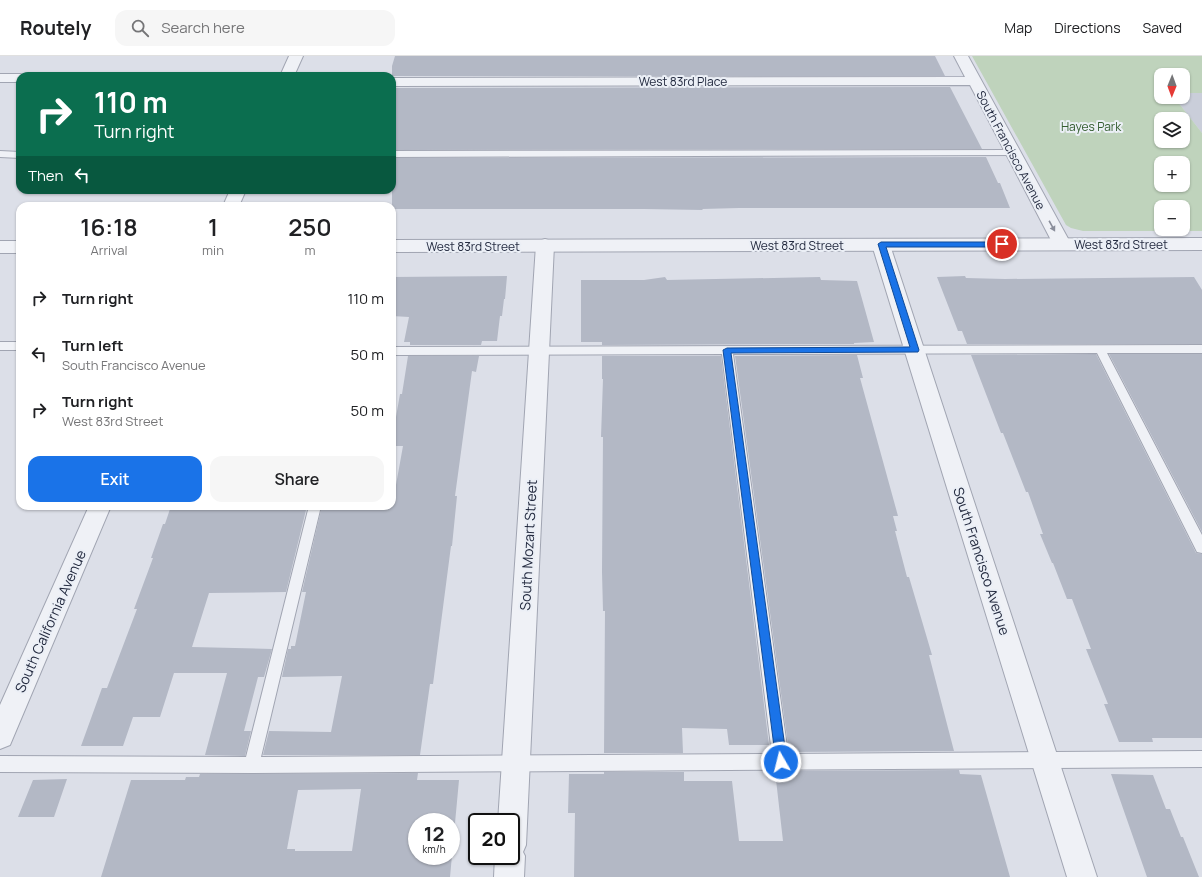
<!DOCTYPE html>
<meta charset="utf-8">
<style>
:root{--surface:#fff;--page:#f6f6f6;--text:#202124;--muted:#757577;--line:#e0e0e0;--accent:#1a73e8}
body{margin:0;font-family:Manrope,sans-serif;background:var(--page);color:var(--text);height:100vh;display:flex;flex-direction:column;font-size:15px;white-space:nowrap}
*{box-sizing:border-box;margin:0}
p{font-size:13px;color:var(--muted)}
.icon{flex:none;width:22px;height:22px;fill:none;stroke:currentColor;stroke-width:2;stroke-linecap:round;stroke-linejoin:round}
.map{position:relative;flex:1;overflow:hidden}
.side{position:absolute;left:16px;top:146px;width:380px;height:308px;display:flex;flex-direction:column;background:var(--surface);border-radius:12px;box-shadow:0 1px 3px #0004}
.side>*{flex:none}
.hud{position:absolute;left:16px;top:16px;width:380px;height:122px;border-radius:12px;box-shadow:0 1px 3px #0004;background:#0b6e4f;color:#fff;overflow:hidden}
.needle{width:26px;rotate:181deg}
.fabs{position:absolute;left:1154px;top:12px;display:grid;gap:8px}
.fabs a{display:grid;place-items:center;width:36px;height:36px;border-radius:8px;background:var(--surface);box-shadow:0 1px 3px #0004;font-size:20px}
.speed{position:absolute;left:408px;top:757px;display:flex;gap:8px;font-size:20px;font-weight:700;text-align:center}
.speed>*{display:grid;place-content:center;width:52px;height:52px;border-radius:50%;background:var(--surface);box-shadow:0 1px 3px #0004;line-height:1}
.speed small{font-size:10px;font-weight:400}
.speed .limit{border:2px solid #111;border-radius:6px;background:#fff;color:#111}
.pin{position:absolute;display:grid;place-items:center;width:34px;height:34px;color:#fff;margin:-17px;border:2px solid #fff;border-radius:50%;box-shadow:0 1px 4px #0007}
.me{position:absolute;width:44px;margin:-22px;rotate:352deg;stroke-linejoin:round;filter:drop-shadow(0 0 3px #0008)}
.turn{display:flex;align-items:center;gap:14px;height:84px;padding:0 12px;font-size:18px}
.turn .icon{width:52px;height:52px;stroke-width:2.5}
.turn b{display:block;font-size:28px;line-height:34px}
.then{display:flex;align-items:center;height:38px;padding:0 12px;background:#0003;gap:8px;font-size:15px}
.eta{display:flex;justify-content:space-evenly;align-items:center;height:68px;text-align:center}
.eta b{font-size:24px;font-weight:600;line-height:28px}
.cta{display:flex;gap:8px;margin-top:auto;padding:8px 12px}
.cta a{flex:1;height:46px;border-radius:12px;background:var(--accent);color:#fff;font-size:16px;font-weight:600;line-height:46px;text-align:center}
.cta a+a{background:var(--page);color:var(--text)}
ul{padding:0;list-style:none}
li{display:flex;align-items:center;gap:12px;height:56px;padding:0 12px}
li div{flex:1}
li b{display:block;font-size:15px}
li em{font-style:normal}
header{display:flex;align-items:center;gap:24px;box-sizing:border-box;height:56px;padding:0 20px;background:var(--surface);border-bottom:1px solid var(--line)}
header strong{font-size:19px}
nav{display:flex;gap:22px;margin-inline-start:auto;font-size:14px}
.search{width:280px;height:36px;background:var(--page);display:flex;align-items:center;gap:10px;box-sizing:border-box;padding:0 14px;border-radius:12px;color:var(--muted);font-size:15px}
.map>svg:first-child{display:block}
.built{fill:#caceda}
.green{fill:#bfd3bc;fill-rule:evenodd}
.building{fill:#b3b8c5;fill-rule:evenodd}
.lines{fill:none;stroke-linecap:round;stroke-linejoin:round}
.service-casing{stroke:#a1a5b2;stroke-width:2}
.minor-casing{stroke:#a1a5b2;stroke-width:2}
.tertiary-casing{stroke:#a1a5b2;stroke-width:2}
.service{fill:#eff1f6;fill-rule:evenodd}
.minor{fill:#eff1f6;fill-rule:evenodd}
.tertiary{fill:#eff1f6;fill-rule:evenodd}
.oneway{fill:#8a8e9b}
.route{fill:#1a73e8;stroke:#114b97}
.labels{text-anchor:middle;dominant-baseline:central;stroke-width:4;stroke-linejoin:round;paint-order:stroke}
.far-street-label{font-size:12px;fill:#242b40;stroke:#ebeff6}
.far-park-label{font-size:12px;fill:#345d30;stroke:#ebeff6}
.street-label{font-size:14px;fill:#242b40;stroke:#ebeff6}
</style>
<header>
<strong>Routely</strong>
<div class="search"><svg class="icon" aria-label="search" viewBox="0 0 24 24"><circle cx="10" cy="10" r="6"/><path d="M15 15l6 6"/></svg>Search here</div>
<nav><a>Map</a><a>Directions</a><a>Saved</a></nav>
</header>
<div class="map">
<svg width="1202" height="821" viewBox="0 0 1202 821">
<rect width="100%" height="100%" fill="#dcdfe8"/>
<path class="built" d="M1183,37H1202V77L1174,41H1183Z"/>
<path class="green" d="M972,0H1202V37H1183V19H1161V41H1174L1202,77V175H1083L1071,172L1066,169ZM1161,63H1183V85H1161ZM1161,107H1183V129H1161ZM1161,151H1183V173H1161Z"/>
<path class="building" d="M395,0H935L945,20H392V10Z
M950,31L982,93L392,94V32Z
M986,101L998,127H1000L1010,152H739L702,153L703,154L644,153H392V102Z
M507,220L505,243H504L502,260H500L497,285H482L481,289H410V286H404L409,261L392,260V221Z
M965,220L966,222L1005,223L1194,221L1202,234V288H967L962,275H958L937,221Z
M665,221L667,224L820,221L821,224L857,225L874,286L854,287V288L602,289V286H581V224H644Z
M1096,298L1196,497L1202,498V682H1152L1153,686H1119L1104,648H1108L1086,593H1091L1072,543H1067L1053,507H1052L1040,478H1043L1028,436H1026L1003,377H1001L971,299Z
M1109,298H1202V476Z
M857,299L863,322H860L898,460H893L897,475H895L907,521H909L932,599H929L954,695L789,696L735,300Z
M408,300H479L476,316L472,315L455,440H457L452,490H451L433,628H430L420,699H263L269,675L331,676L342,620L282,621L288,593H291V590H295L306,536H302L322,450H392V440H394L403,390H392V384L400,338H402Z
M602,300H721L769,689H729L727,673L682,672L683,697H604L605,555H603L602,516L603,381H601L603,323H602Z
M171,450H307L286,536L209,537L192,591L272,593L264,621H258L244,675H251L245,700L205,699L227,617H174L160,661H133L123,690H81L102,632H107L137,553H134L153,502H151L163,468H165Z
M959,714L960,718L981,719L1010,821H574L575,757H568L569,718H604V716H684V725H732L739,785H783L775,715Z
M418,717L417,724H459L450,821H101L131,724H185L186,721H199L200,718ZM361,733L352,795H295V793H287L298,734ZM417,766H451V800H417Z
M1111,718L1153,719L1166,753H1170L1181,781H1183L1199,821H1147Z
M67,723L54,761H18L33,724Z"/>
<g class="lines">
<defs>
<path id="service" d="M1013,94L1016,95L1017,97L1016,99L392,101V95Z
M0,95L20,96V102L0,101Z
M0,286H20V294H0Z
M1202,289V297H1107L1202,479V497L1197,496L1097,297L733,298L788,698L1202,695V711L252,717L0,716V700L246,701L309,450H321L261,701L772,698L722,298L392,299V291Z"/>
<path id="minor" d="M289,0H303L294,20H280Z
M954,0H968L1071,188L1068,192L1062,194L1056,192L1053,188L970,29L392,30V22L965,21Z
M0,18H20L26,20H20V26H0Z
M230,134H246L239,150H223Z
M545,183L551,185L554,189L526,789L523,796L525,800L524,821H494L495,800H511V766H498L536,189L539,185Z
M881,183L887,185L890,189L1097,821H1067L872,189L875,185Z
M89,450H111L10,689L0,693V649Z"/>
<path id="tertiary" d="M1202,182V194L392,196V184Z
M0,185H20V197H0Z"/>
</defs>
<use href="#service" class="service-casing"/>
<use href="#minor" class="minor-casing"/>
<use href="#tertiary" class="tertiary-casing"/>
<use href="#service" class="service"/>
<use href="#minor" class="minor"/>
<use href="#tertiary" class="tertiary"/>
</g>
<defs><path id="oneway-solid" d="M-6-.8H1V-3.2L6.5 0L1 3.2V.8H-6Z"/></defs>
<use class="oneway" href="#oneway-solid" transform="translate(1052 170) rotate(61)"/>
<path class="route" d="M881,186H1002L1005,188L1002,191H886L919,294L918,296L731,297L787,706L785,710L781,711L777,710L776,706L723,294L727,292L910,291L878,188Z"/>
<g class="labels">
<g class="far-street-label">
<text x="683" y="25">West 83rd Place</text>
<text transform="translate(1011 94) rotate(62)">South Francisco Avenue</text>
<text x="1121" y="188">West 83rd Street</text>
<text x="797" y="189">West 83rd Street</text>
<text x="473" y="190">West 83rd Street</text>
</g>
<g class="far-park-label">
<text x="1091" y="70">Hayes Park</text>
</g>
<g class="street-label">
<text transform="translate(528 489) rotate(-87)">South Mozart Street</text>
<text transform="translate(982 505) rotate(72)">South Francisco Avenue</text>
<text transform="translate(50 565) rotate(-66)">South California Avenue</text>
</g>
</g>
</svg>
<div class="fabs">
<a><svg class="needle" viewBox="-14 -14 28 28"><path d="M0-13l5 13h-10z" fill="#e53935"/><path d="M0 13l5-13h-10z" fill="#757577"/></svg></a>
<a><svg class="icon" aria-label="layers" viewBox="0 0 24 24"><path d="M12 4l9 5-9 5-9-5zM3 14l9 5 9-5"/></svg></a>
<a>+</a>
<a>−</a>
</div>
<div class="speed"><div>12<small>km/h</small></div><div class="limit">20</div></div>
<div class="pin" style="left:1002px;top:188px;background:#d93025"><svg class="icon" aria-label="arrive" viewBox="0 0 24 24"><path d="M6 21V4h12l-3 4 3 4H6"/></svg></div>
<svg class="me" style="left:781px;top:706px" viewBox="-20 -20 40 40"><circle r="17" fill="#1a73e8" stroke="#fff" stroke-width="3"/><path d="M0-11L8 9 0 5-8 9z" fill="#fff"/></svg>
<div class="hud">
<div class="turn"><svg class="icon" aria-label="right" viewBox="0 0 24 24"><path d="M7 20v-9h11M14 6l5 5-5 5"/></svg><div><b>110 m</b>Turn right</div></div>
<div class="then">Then<svg class="icon" aria-label="left" viewBox="0 0 24 24"><path d="M17 20v-9H6M10 6l-5 5 5 5"/></svg></div>
</div>
<section class="side">
<div class="eta">
<div><b>16:18</b><p>Arrival</p></div>
<div><b>1</b><p>min</p></div>
<div><b>250</b><p>m</p></div>
</div>
<ul>
<li><svg class="icon" aria-label="right" viewBox="0 0 24 24"><path d="M7 20v-9h11M14 6l5 5-5 5"/></svg><div><b>Turn right</b></div><em>110 m</em></li>
<li><svg class="icon" aria-label="left" viewBox="0 0 24 24"><path d="M17 20v-9H6M10 6l-5 5 5 5"/></svg><div><b>Turn left</b><p>South Francisco Avenue</p></div><em>50 m</em></li>
<li><svg class="icon" aria-label="right" viewBox="0 0 24 24"><path d="M7 20v-9h11M14 6l5 5-5 5"/></svg><div><b>Turn right</b><p>West 83rd Street</p></div><em>50 m</em></li>
</ul>
<div class="cta"><a>Exit</a><a>Share</a></div>
</section>
</div>
